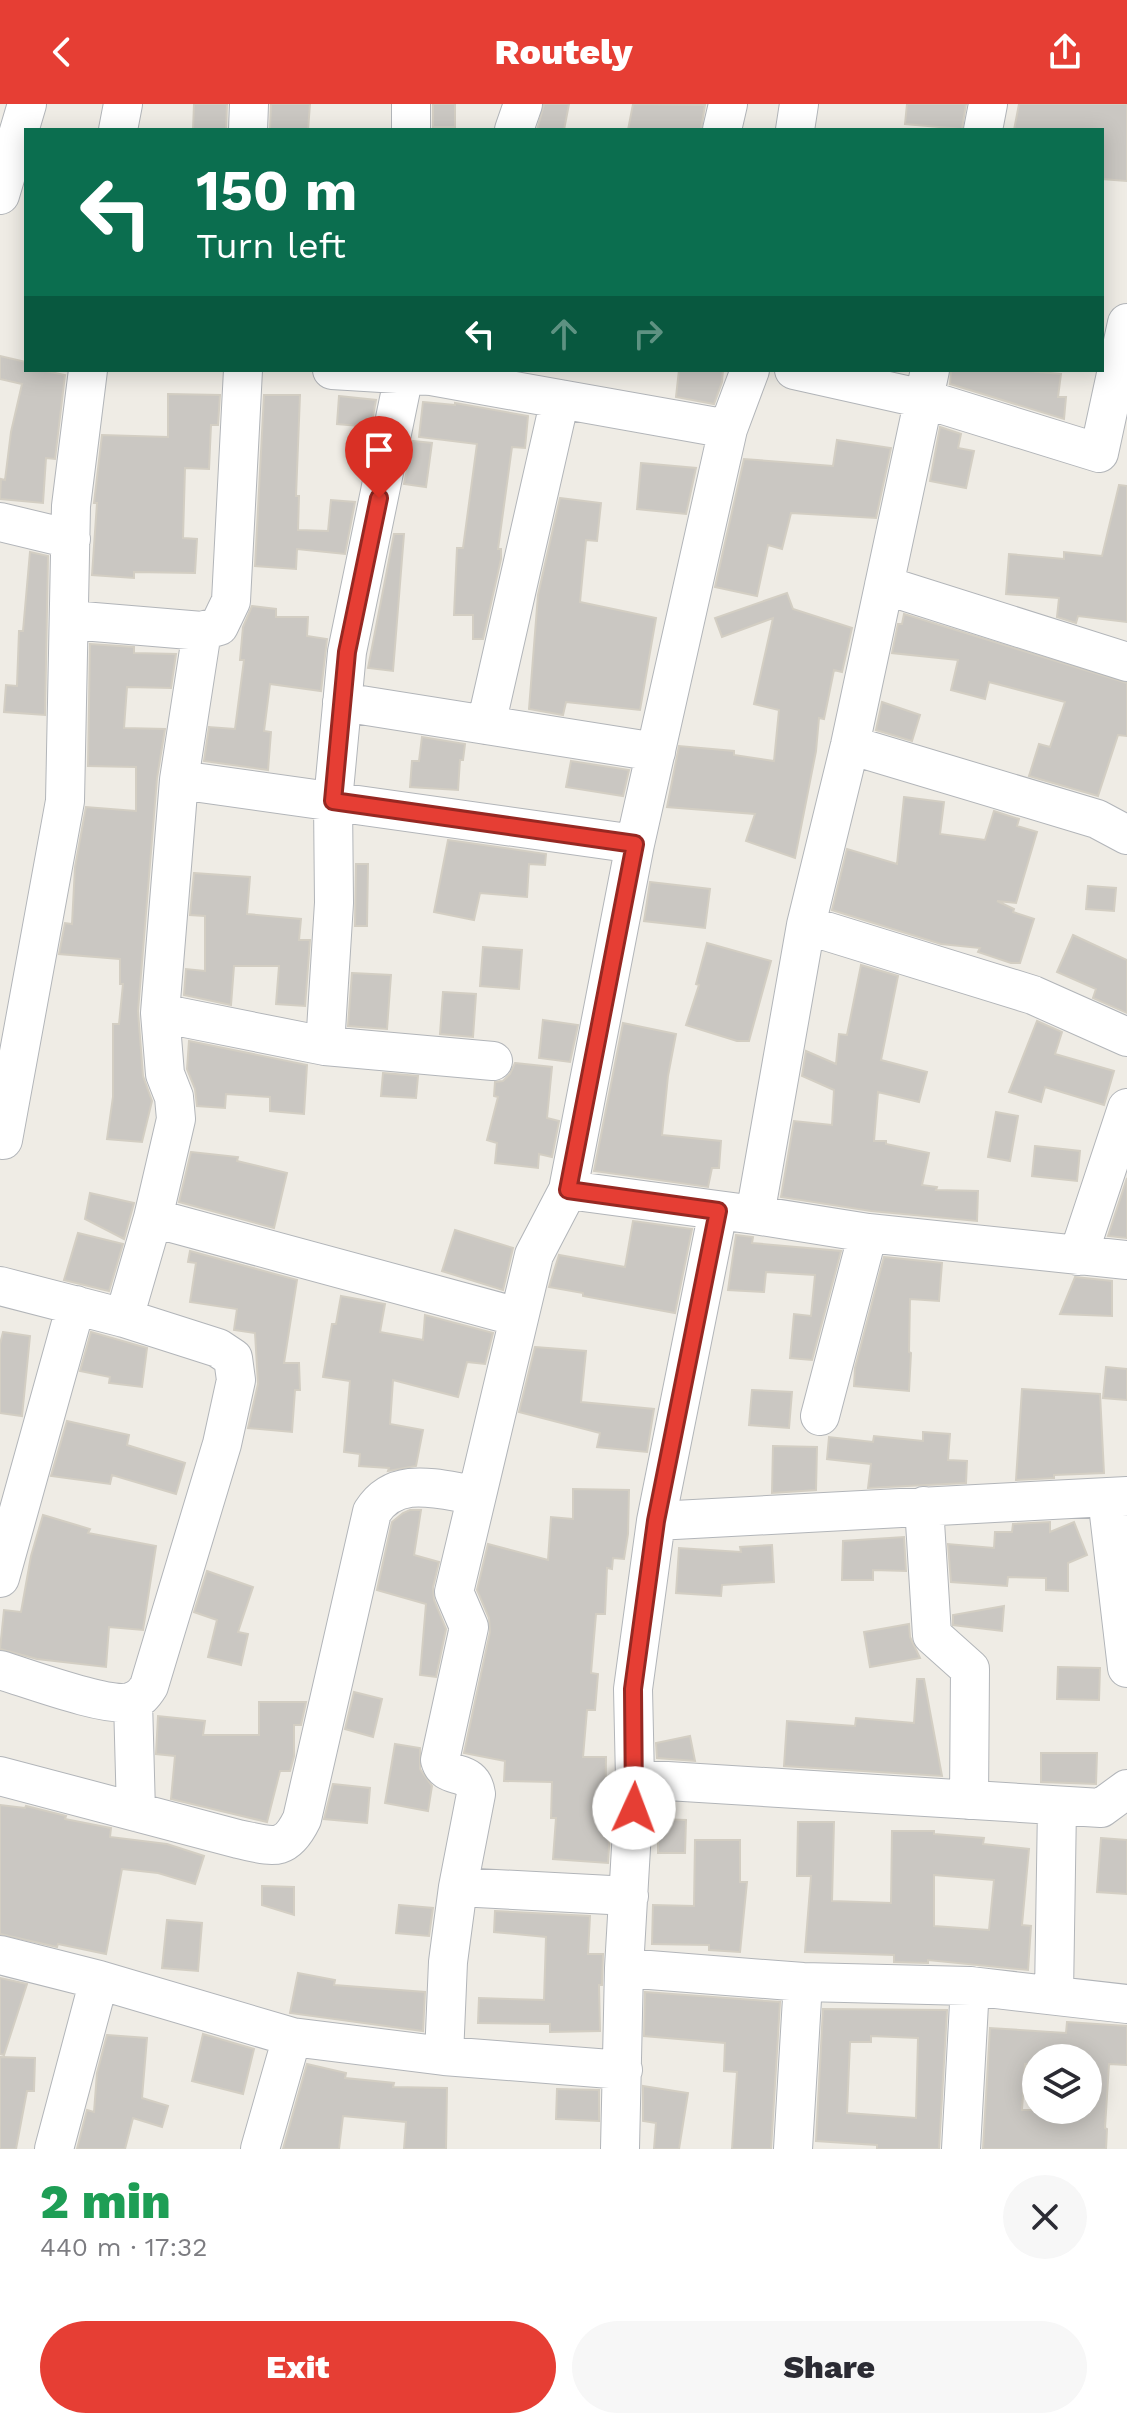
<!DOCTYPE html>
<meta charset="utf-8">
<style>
:root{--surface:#fff;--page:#f7f7f7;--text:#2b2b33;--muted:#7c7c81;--accent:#e63e34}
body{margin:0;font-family:"Work Sans",sans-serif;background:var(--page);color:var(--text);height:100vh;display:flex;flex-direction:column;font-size:30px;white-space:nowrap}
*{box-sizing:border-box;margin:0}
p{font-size:26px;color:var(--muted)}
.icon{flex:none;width:44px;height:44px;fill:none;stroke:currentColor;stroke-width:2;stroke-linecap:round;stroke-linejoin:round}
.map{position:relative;height:2045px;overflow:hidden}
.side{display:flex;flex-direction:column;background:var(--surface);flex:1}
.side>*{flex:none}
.banner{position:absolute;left:24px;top:24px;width:1080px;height:244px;border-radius:0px;box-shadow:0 4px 20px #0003;background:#0b6e4f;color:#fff;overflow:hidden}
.controls{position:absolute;left:1022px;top:1940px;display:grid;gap:16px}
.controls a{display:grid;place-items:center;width:80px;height:80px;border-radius:50%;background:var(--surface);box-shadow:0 4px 20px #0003;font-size:40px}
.pin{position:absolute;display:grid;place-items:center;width:68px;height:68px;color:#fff;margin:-82px -34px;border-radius:50% 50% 50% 0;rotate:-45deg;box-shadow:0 0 8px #0007}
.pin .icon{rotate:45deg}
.me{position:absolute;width:88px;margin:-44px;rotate:2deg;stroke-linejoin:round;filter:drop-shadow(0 0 6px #0008)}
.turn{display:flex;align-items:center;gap:28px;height:168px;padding:0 40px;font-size:36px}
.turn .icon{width:104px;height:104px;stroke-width:2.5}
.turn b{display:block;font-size:56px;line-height:68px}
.lanes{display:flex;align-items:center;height:76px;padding:0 40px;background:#0003;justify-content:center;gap:40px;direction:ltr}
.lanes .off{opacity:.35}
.round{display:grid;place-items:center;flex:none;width:84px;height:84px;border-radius:42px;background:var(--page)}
.headline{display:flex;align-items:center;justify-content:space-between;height:136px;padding:0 40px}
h1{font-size:48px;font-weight:800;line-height:60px;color:#1e9e55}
.button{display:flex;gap:16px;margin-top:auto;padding:16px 40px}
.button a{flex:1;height:92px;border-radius:48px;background:var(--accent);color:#fff;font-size:32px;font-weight:800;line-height:92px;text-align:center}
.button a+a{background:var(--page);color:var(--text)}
header{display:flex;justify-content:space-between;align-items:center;height:104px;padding:0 40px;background:var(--accent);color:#fff;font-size:36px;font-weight:800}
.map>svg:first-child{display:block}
.building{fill:#cac7c2;stroke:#d3cec3;stroke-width:2;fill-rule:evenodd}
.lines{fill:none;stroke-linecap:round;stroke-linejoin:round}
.minor-casing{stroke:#b2b5b9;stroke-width:40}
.minor{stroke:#fff;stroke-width:38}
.route-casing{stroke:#962822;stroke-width:20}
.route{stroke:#e63e34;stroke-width:14}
</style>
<header><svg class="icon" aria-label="back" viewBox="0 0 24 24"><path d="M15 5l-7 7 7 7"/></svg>Routely<svg class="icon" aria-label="share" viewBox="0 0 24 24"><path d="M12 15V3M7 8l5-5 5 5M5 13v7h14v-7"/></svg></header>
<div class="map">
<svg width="1127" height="2045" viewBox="0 0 1127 2045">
<rect width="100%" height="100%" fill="#efece5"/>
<path class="building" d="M194,0H227L226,26H193Z
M271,0H310L308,26H270Z
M433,0H455V23H433Z
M544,0H569L564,26H537Z
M633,0L705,1L701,26H628Z
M907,0H966L962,25L905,20Z
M1019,0H1127V77L1102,75V26H1014Z
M0,252L26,258V266H41L65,271L55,355L46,354L43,399L0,395L1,375L5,376L11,328L22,280L0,275Z
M679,266H723L722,278L714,300L676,293Z
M951,266H1017L1061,270L1058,293H1066L1064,315L950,280Z
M168,290L220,291L218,321H211L209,365L185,364L183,434L197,435L195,469L134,468V474L92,471L97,399H94L102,331L168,333Z
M264,291H300L296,392H299L298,426L328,427L331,396L355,398L345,450L297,445L296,465L255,462Z
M339,292L376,296L371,323L337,320Z
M423,298L455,301V299L528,312L525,344L512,343L498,445H501V455L483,535H473V511H454L457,444H463L477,340L419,333Z
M940,323L961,330L958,344L974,347L966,384L930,377Z
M837,336L891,344L876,414L791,409L782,445L768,441L757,492L715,483L744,355L833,362Z
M413,337L432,339L426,383L404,380Z
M641,359L696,364L686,410L637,405Z
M1119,381L1127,382V518L1078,512L1076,519L1057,513L1059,494L1006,490L1009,450L1064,455V448L1102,452Z
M560,394L601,399L597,437L586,436L580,498L656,514L640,606L566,598L563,611L529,605L538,491Z
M394,430H404L393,567L368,564Z
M30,448L48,452L45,611L4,608L6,581L17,582L19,527H23Z
M787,489L793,505L852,524L842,568L834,566L824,615L819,614L816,647L795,754L746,737L755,710L667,703L679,642L734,647V651L774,657L779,606L754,600L773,514L722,533L715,514Z
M252,502L276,505V513H308L307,532L327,535L321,587L270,580L264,627L271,628L268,666L204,657L209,623L235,625L244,556H240L243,523Z
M904,510L1127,579V632L1118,631L1098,692L1029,672L1039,640L1050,643L1065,598L989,578L985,595L951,586L958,556L892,549L898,520H902Z
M90,540L134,543V549L176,550L171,584L127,583L124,624L165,625L157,674L138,907L143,972L152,997L142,1038L107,1035L113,993V920H119L123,880H120V855L59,850L65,819L72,820L75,763L86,703L136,707V663L88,662Z
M882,598L920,611L912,637L876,626Z
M422,633L465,640L463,656H460L458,686L410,683L412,657H419Z
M571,657L629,666L623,692L566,683Z
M904,693L944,698L940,730L985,736L994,707L1019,715L1017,722L1037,728L1016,799L997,797L1014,805L1013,808L1034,815L1020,859H1011L978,848L980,844L941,840L832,806L847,745L897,760Z
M448,736L546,750L545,761L529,760L527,793L480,789L474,816L434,808Z
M356,760H368L367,822H355Z
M194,769L250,773L247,810L301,815L299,836H310L305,902L276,900L279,862H234L231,901L184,891L186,865L205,867V812L190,811Z
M650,778L710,785L705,824L644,817Z
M1088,782L1116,784L1114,807L1086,805Z
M1073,831L1127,856V909L1093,894L1096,885L1057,868Z
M707,839L771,857L749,937H737L686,921L699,881L696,880Z
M483,843L522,846L519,885L480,882Z
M861,861L898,872L881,956L927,968L919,998L878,988L874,1037H886V1040L929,1049L922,1081L937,1083L936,1086L978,1087L977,1117L871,1107L781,1093L794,1017L832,1021L834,986L802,972L806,947L836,960L839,930L847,931Z
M352,869L391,871L387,925L348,922Z
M443,888L476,890L473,933L440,930Z
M543,916L578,921L570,958L539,954Z
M1037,917L1062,928L1055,950L1114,967L1104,1001L1045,983L1041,998L1009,988Z
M623,919L676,930L668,972L662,1031L721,1037L719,1064H712L708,1083L594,1067Z
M189,937L307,961L304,1010L270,1007V993L226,990L225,1004L197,1002L195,985L187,965Z
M515,959L552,963L547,1014L559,1017L552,1053L539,1050L538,1064L495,1059L497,1039L487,1036L498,993L494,992L495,978L503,977L510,970Z
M383,969L418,972L416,994L381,992Z
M996,1008L1018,1012L1010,1057L988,1053Z
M1035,1042L1080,1047L1077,1077L1032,1072Z
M191,1048L238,1053L237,1057L287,1069L274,1124L179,1098Z
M1127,1074V1134L1108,1132Z
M90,1089L134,1099L124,1135L85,1115Z
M633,1117L692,1125L675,1209L583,1192V1189L549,1183L559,1151L625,1163Z
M455,1126L513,1144L503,1186L442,1167Z
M78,1129L123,1140L109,1187L64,1176Z
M736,1131L753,1133L752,1139L841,1147L812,1256L790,1254L794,1210L811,1212L815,1171L766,1168L764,1188L728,1186Z
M190,1147L297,1176L284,1259H299L300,1286H295L292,1328L248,1324L258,1280L255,1229L234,1226L237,1205L190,1198L196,1159L188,1158Z
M884,1153L942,1159L939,1197L910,1195L909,1248L911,1249L909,1287L854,1282L855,1264Z
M1075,1173L1112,1177V1212L1060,1210Z
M341,1192L385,1200L380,1228L423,1236L425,1211L493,1229L485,1260L467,1258L458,1293L393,1276L390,1320L423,1326L416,1362L388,1367L389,1364L359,1362L360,1350L344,1348L350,1277L323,1273L332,1220H336Z
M3,1228L30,1232L22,1312L0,1309V1240Z
M91,1228L147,1244L142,1283L109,1279L110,1273L80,1267Z
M535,1243L586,1247L581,1298L654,1305L647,1348L597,1343L600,1329L519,1308Z
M1106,1263L1127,1265V1296L1103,1294Z
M1022,1285L1100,1290L1104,1369L1054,1371V1374L1016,1376Z
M752,1286L792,1288L789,1324L749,1321Z
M67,1317L129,1331L127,1341L185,1359L176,1390L112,1371L110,1380L51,1372Z
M923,1328L950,1330L948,1356L967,1357L966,1379L868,1384L871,1360L827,1355L829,1333L873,1338L874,1332L923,1337Z
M773,1342L817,1343L816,1386L772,1389Z
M573,1385L629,1386L628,1430L624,1455L613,1454L612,1465L607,1464L605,1510H596L591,1569L598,1570L595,1606H587L583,1653H606L605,1727H610L608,1759L553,1755L556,1714H551L552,1678L504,1677L505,1657L464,1649L490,1528L489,1514L477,1486L488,1440L548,1456L551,1413L573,1415Z
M410,1406H421L414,1451L439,1458L433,1483L434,1496L446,1525L436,1573L420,1571L426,1500L377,1486L392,1418L403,1409Z
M43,1411L90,1425L88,1429L156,1442L143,1526L109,1523L106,1563L37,1555L0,1545L4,1506L21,1508L31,1452Z
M1050,1418V1428L1074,1418L1087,1451L1068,1459V1487L1046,1486V1474L1008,1473L1007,1482L951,1478L948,1440L994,1444L995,1428H1012L1013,1420Z
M904,1433L906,1467L873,1466V1476H842L843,1437Z
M772,1441L774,1478L722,1481L721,1492L676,1489L679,1444L741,1448L740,1443Z
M207,1467L253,1483L238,1528L248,1530L241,1561L208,1553L217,1516L194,1508Z
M1004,1502L1002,1527L953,1521V1511Z
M909,1520L910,1533L920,1554L870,1563L864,1528Z
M1058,1563L1100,1564L1099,1596L1057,1595Z
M917,1575H924L942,1672L784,1662L787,1617L855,1622L856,1614L914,1619Z
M354,1588L382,1595L373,1633L345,1625Z
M259,1598H306L301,1621H294V1652L290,1667H280L267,1718L171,1695L175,1652L156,1650L158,1612L205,1617L203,1631H259Z
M690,1632L695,1657L657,1654L656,1639Z
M395,1640L420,1644V1665L432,1682L428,1707L385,1699Z
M1041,1649H1097L1096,1680L1041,1678Z
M333,1680L370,1684L367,1719L324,1715Z
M0,1701L25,1704L26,1702L66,1712L65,1715L111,1724L110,1733L167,1740L204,1752L195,1780L158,1769L122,1765L106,1850L58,1840L57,1843L0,1830Z
M658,1715L686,1716L685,1749H658Z
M798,1718H834L832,1797L891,1799L892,1727H934V1730L984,1734L983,1740L1029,1745L1022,1821L1031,1822L1028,1866L928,1856V1859L894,1858V1851L805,1848L811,1772H797ZM934,1771L994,1776L989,1826L934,1822Z
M1101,1734L1127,1736V1790L1097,1788Z
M695,1736H740V1778H747L740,1848L709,1846V1841L652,1840L653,1801L694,1802Z
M262,1782L294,1783V1811L262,1801Z
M399,1801L433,1804L429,1832L396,1829Z
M495,1807L590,1812L588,1850H603L602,1881H599L600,1927L550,1928V1920L478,1919L479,1894L544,1896L546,1833L494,1828Z
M167,1816L202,1819L198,1867L162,1864Z
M298,1869L335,1876L334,1881L425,1888L423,1927L290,1909Z
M0,1874L27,1880L4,1951L0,1950Z
M645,1888L780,1898L771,2045H732L737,1968L724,1967L725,1939L644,1932Z
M823,1905L947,1906L939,2045H877V2041L816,2037ZM871,1932L918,1934L916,2014L847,2009L850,1938H871Z
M1067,1918L1127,1922V1961L1109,1960L1105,2024L1107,2025L1106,2045H983L990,1924L1066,1929ZM1033,1954H1088V2006H1022L1025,1960L1032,1961Z
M203,1930L254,1945L243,1990L192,1977Z
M107,1931L147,1934L142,1994L168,2002L162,2023L133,2014L125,2045H77L87,2006L94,2008L97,1969Z
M0,1953L35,1954L34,1987H27L16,2045H0Z
M307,1960L346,1969L345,1974L394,1979L393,1983L447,1984L446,2045H404L406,2018L343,2012L339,2045H283Z
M643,1982L688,1989L679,2045H654L656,2019L643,2017Z
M557,1985L599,1986V2017L556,2015Z"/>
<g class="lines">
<defs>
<path id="minor" d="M118,26L123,0
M248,26L249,0
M411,26V0
M514,26L523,0
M722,26L728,0
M795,26L799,0
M983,26L988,0
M0,91L27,0
M332,266L431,272L728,325
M794,266L924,295L1099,349L1127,219
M0,418L71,435
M884,481L1127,558
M70,516L202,527L179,676L160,909L165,970L174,993L176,1015L153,1114L124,1214
M202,527L219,522L231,497L243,266
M342,598L656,648
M486,621L560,295
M850,641L1097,715L1127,731
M179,676L635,740
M806,821L1033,891L1127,933
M160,909L325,942L493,957
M325,942L334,799L333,697L347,548L405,266
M3,1036L65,697L71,402L88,266
M568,1086L755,1111L806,821L850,641L930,266
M755,1111L868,1129L1127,1156
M153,1114L518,1213
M1078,1152L1127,1004
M0,1182L124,1214L218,1244L233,1254L236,1276L222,1340L149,1582C144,1590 140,1595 130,1598C107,1604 27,1574 0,1566
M820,1312L868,1129
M1107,1393L1127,1564
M924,1402L932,1531L970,1565L969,1696
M656,1417L1127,1392
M0,1474L76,1201
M133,1597L136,1708
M0,1672L238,1735C272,1742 285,1750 302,1715L372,1408C396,1370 439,1386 476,1391
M635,1675L1101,1704L1127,1685
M458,1783L629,1792
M0,1851L99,1876L292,1933L444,1952L623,1966
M624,1864L803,1878L970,1882L1127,1900
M1054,1890L1057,1702
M444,1952L448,1858L458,1783L476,1690C472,1662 446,1678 440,1656L469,1523L454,1488L534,1151L568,1086L635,740L728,325L750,266
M54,2045L99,1876
M260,2045L292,1933
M620,2045L624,1864L635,1675L633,1585L656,1417L718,1107
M793,2045L803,1878
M961,2045L970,1882"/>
</defs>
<use href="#minor" class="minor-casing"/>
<use href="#minor" class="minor"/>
</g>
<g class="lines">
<defs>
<path id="route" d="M379,394L347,548L333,697L635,740L568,1086L718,1107L656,1417L633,1585L634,1704"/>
</defs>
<use href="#route" class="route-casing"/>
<use href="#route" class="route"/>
</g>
</svg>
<div class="controls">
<a><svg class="icon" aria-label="layers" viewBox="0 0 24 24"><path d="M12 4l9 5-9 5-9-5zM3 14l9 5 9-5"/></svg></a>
</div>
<div class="pin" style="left:379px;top:394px;background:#d93025"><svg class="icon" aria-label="arrive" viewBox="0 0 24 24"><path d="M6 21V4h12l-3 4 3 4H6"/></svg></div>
<svg class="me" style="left:634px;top:1704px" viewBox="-20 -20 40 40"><circle r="19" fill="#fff"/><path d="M0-13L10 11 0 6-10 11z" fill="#e63e34"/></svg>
<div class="banner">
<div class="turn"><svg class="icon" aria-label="left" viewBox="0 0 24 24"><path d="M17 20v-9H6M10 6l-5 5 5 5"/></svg><div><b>150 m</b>Turn left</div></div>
<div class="lanes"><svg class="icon" aria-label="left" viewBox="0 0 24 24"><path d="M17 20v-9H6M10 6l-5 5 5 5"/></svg><svg class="icon off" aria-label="ahead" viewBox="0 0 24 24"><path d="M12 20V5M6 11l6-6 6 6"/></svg><svg class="icon off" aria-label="right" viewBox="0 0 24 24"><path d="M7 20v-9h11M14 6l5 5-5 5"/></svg></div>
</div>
</div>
<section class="side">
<div class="headline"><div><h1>2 min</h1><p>440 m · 17:32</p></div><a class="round"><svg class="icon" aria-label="close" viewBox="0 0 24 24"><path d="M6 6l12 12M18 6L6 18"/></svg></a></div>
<div class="button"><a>Exit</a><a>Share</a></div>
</section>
